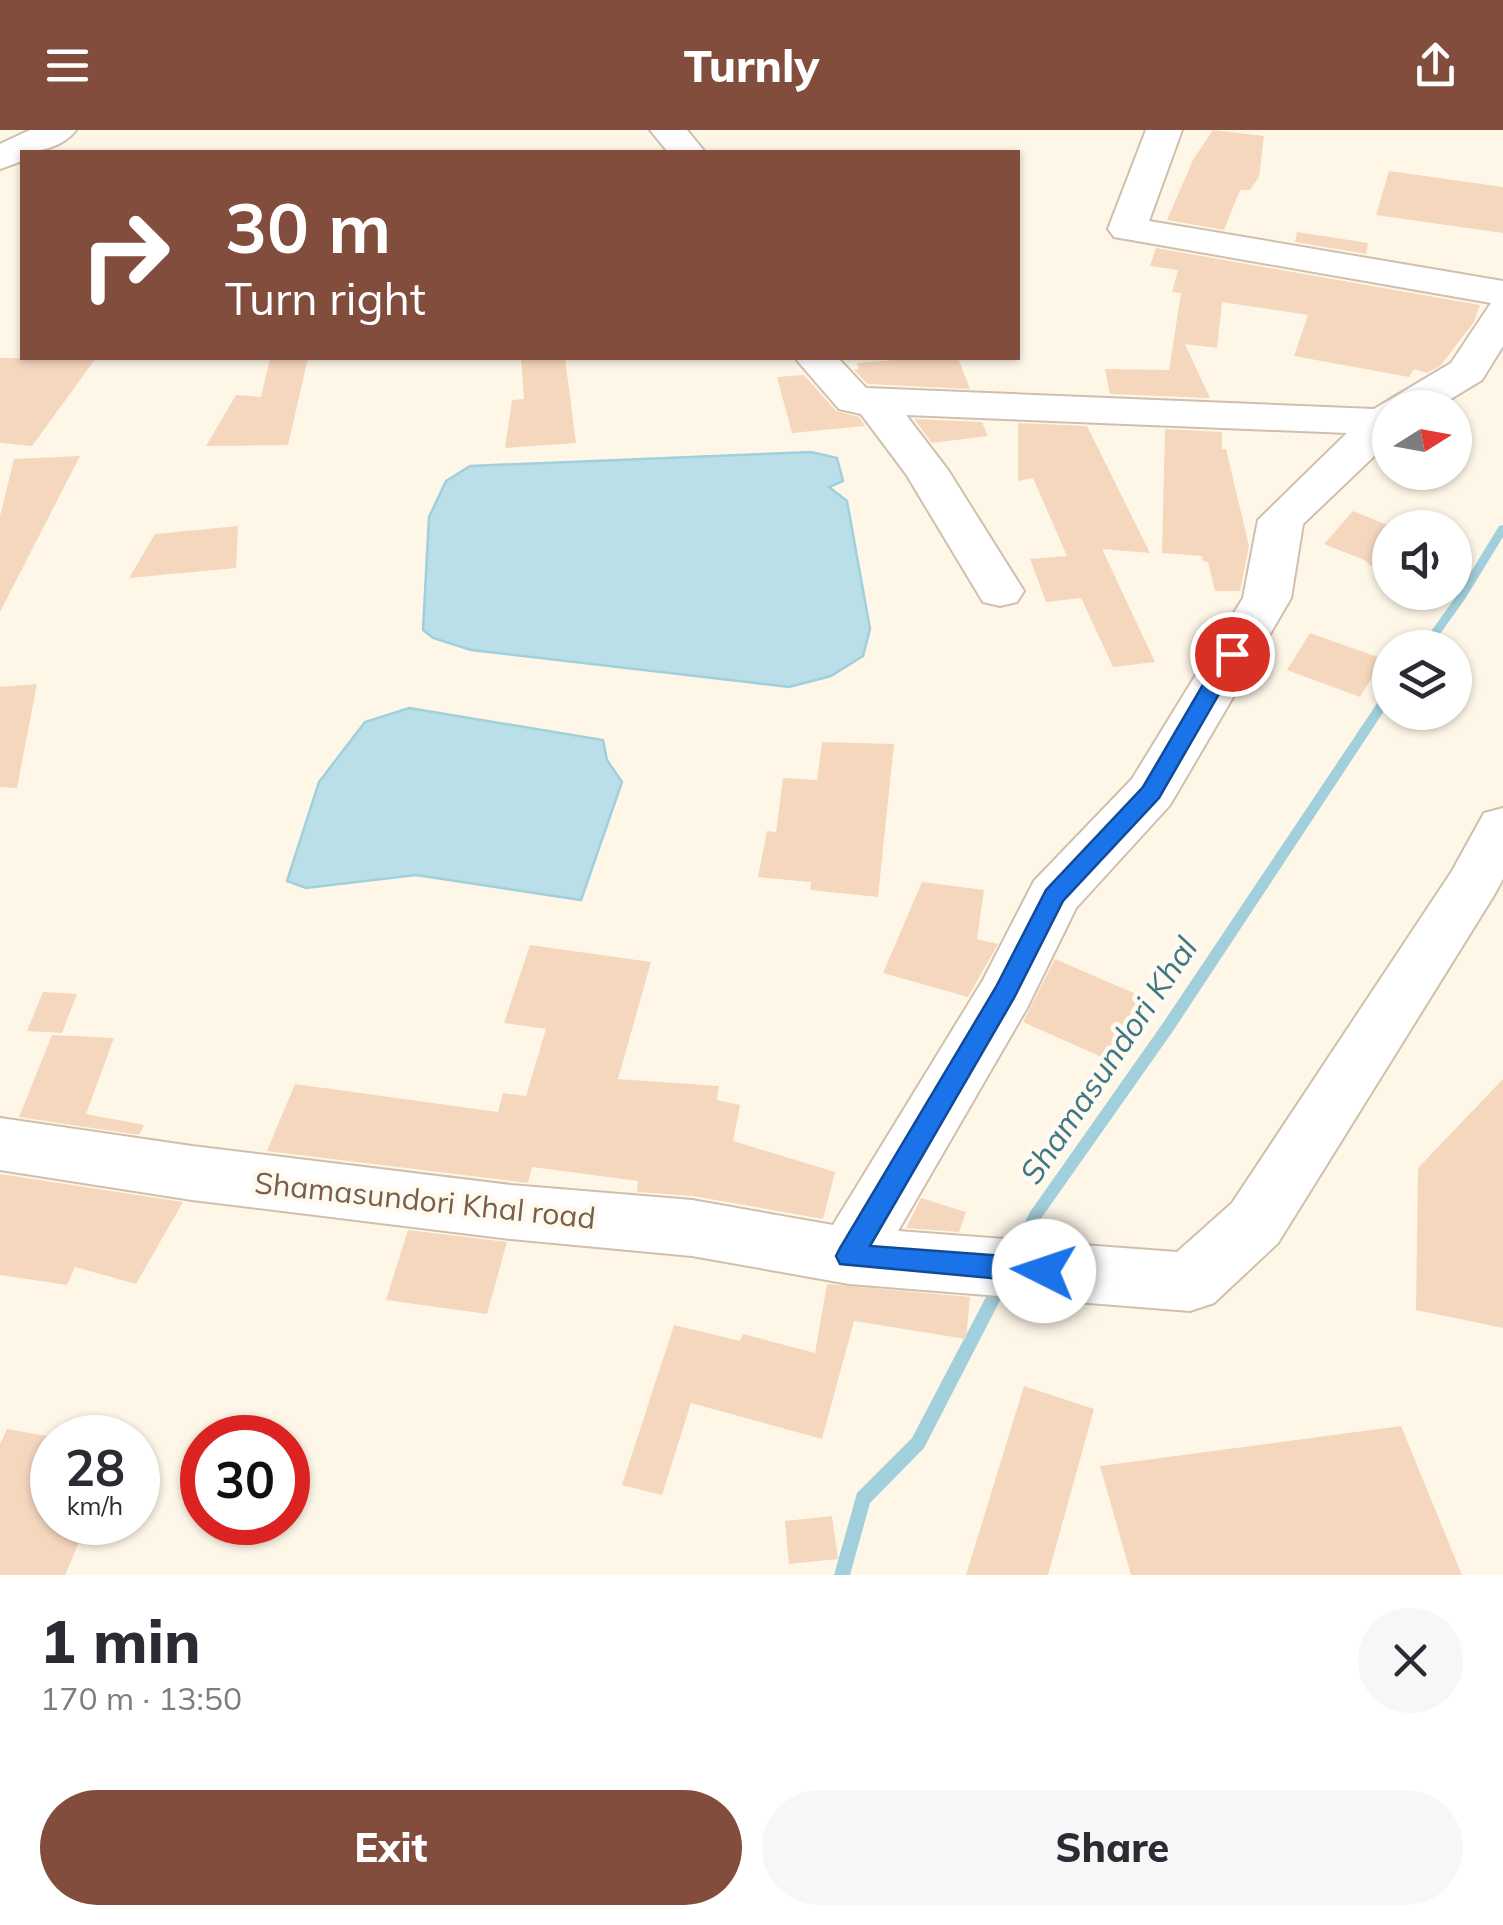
<!DOCTYPE html>
<meta charset="utf-8">
<style>
:root{--surface:#fff;--page:#f7f7f7;--text:#2b2b33;--muted:#7c7c81;--accent:#824d3c}
body{margin:0;font-family:Mulish,sans-serif;background:var(--page);color:var(--text);height:100vh;display:flex;flex-direction:column;font-size:38px;white-space:nowrap}
*{box-sizing:border-box;margin:0}
p{font-size:32px;color:var(--muted)}
.icon{flex:none;width:55px;height:55px;fill:none;stroke:currentColor;stroke-width:2;stroke-linecap:round;stroke-linejoin:round}
.map{position:relative;height:1445px;overflow:hidden}
.drawer{display:flex;flex-direction:column;background:var(--surface);flex:1}
.drawer>*{flex:none}
.guide{position:absolute;left:20px;top:20px;width:1000px;height:210px;border-radius:0px;box-shadow:0 2px 8px #0004;background:#824d3c;color:#fff;overflow:hidden}
.needle{width:65px;rotate:79deg}
.controls{position:absolute;left:1372px;top:260px;display:grid;gap:20px}
.controls a{display:grid;place-items:center;width:100px;height:100px;border-radius:50%;background:var(--surface);box-shadow:0 2px 8px #0004;font-size:50px}
.speed{position:absolute;left:30px;top:1285px;display:flex;gap:20px;font-size:50px;font-weight:700;text-align:center}
.speed>*{display:grid;place-content:center;width:130px;height:130px;border-radius:50%;background:var(--surface);box-shadow:0 2px 8px #0004;line-height:1}
.speed small{font-size:25px;font-weight:400}
.speed .limit{border:15px solid #d22;background:#fff;color:#111}
.pin{position:absolute;display:grid;place-items:center;width:85px;height:85px;color:#fff;margin:-42px;border:5px solid #fff;border-radius:50%;box-shadow:0 2px 10px #0007}
.me{position:absolute;width:110px;margin:-55px;rotate:274deg;stroke-linejoin:round;filter:drop-shadow(0 0 8px #0008)}
.turn{display:flex;align-items:center;gap:35px;height:210px;padding:0 40px;font-size:45px}
.turn .icon{width:130px;height:130px;stroke-width:2.5}
.turn b{display:block;font-size:70px;line-height:85px}
.round{display:grid;place-items:center;flex:none;width:105px;height:105px;border-radius:52px;background:var(--page)}
.summary{display:flex;align-items:center;justify-content:space-between;height:170px;padding:0 40px}
h1{font-size:60px;font-weight:800;line-height:75px}
.button{display:flex;gap:20px;margin-top:auto;padding:20px 40px}
.button a{flex:1;height:115px;border-radius:60px;background:var(--accent);color:#fff;font-size:40px;font-weight:800;line-height:115px;text-align:center}
.button a+a{background:var(--page);color:var(--text)}
header{display:flex;justify-content:space-between;align-items:center;height:130px;padding:0 40px;background:var(--accent);color:#fff;font-size:45px;font-weight:800}
.map>svg:first-child{display:block}
.water{fill:#bbdfe9;stroke:#a1cfdb;stroke-width:2.5}
.lines{fill:none;stroke-linecap:round;stroke-linejoin:round}
.stream{fill:#a1cfdb;fill-rule:evenodd}
.building{fill:#f5d7be}
.minor-casing{stroke:#d1bfad;stroke-width:4}
.minor{fill:#fff;fill-rule:evenodd}
.route{fill:#1a73e8;stroke:#114b97;stroke-width:2.5}
.labels{text-anchor:middle;dominant-baseline:central;stroke-width:9;stroke-linejoin:round;paint-order:stroke}
.street-label{font-size:30px;fill:#7a5e4a;stroke:#fffaf0}
.water-label{font-size:32px;font-style:italic;fill:#3f7787;stroke:#fffaf0}
</style>
<header><svg class="icon" aria-label="menu" viewBox="0 0 24 24"><path d="M4 6h16M4 12h16M4 18h16"/></svg>Turnly<svg class="icon" aria-label="share" viewBox="0 0 24 24"><path d="M12 15V3M7 8l5-5 5 5M5 13v7h14v-7"/></svg></header>
<div class="map">
<svg width="1503" height="1445" viewBox="0 0 1503 1445">
<rect width="100%" height="100%" fill="#fef7e8"/>
<path class="water" d="M811,322L837,328L843,351L829,357L847,371L870,499L863,526L831,546L789,557L471,520L433,508L423,500L429,387L446,351L470,336Z
M409,578L603,610L607,630L622,652L581,770L416,745L306,758L287,751L319,652L365,592Z"/>
<g class="lines">
<path class="stream" d="M1503,395V407L1465,469L1430,518H1419L1455,468L1499,396Z
M1390,559V572L1173,901L1040,1090L1022,1127L1017,1128L1012,1127L1010,1122L1030,1082L1163,893L1386,560Z
M1001,1146L1006,1148L1009,1153L924,1318L870,1373L850,1445H834L857,1363L912,1308L996,1148Z"/>
</g>
<path class="building" d="M1213,0L1264,6L1259,47L1250,60H1240L1224,100L1167,90L1193,30Z
M1389,41L1503,57V103L1376,85Z
M1297,102L1368,113L1366,124L1295,112Z
M1156,118L1480,175L1474,192L1441,235L1427,243L1414,239L1409,247L1294,226L1308,185L1222,172L1217,218L1185,214L1210,268L1110,264L1105,239L1169,240L1181,163L1172,162L1178,140L1150,136Z
M0,228H96L32,316L0,313Z
M270,228H308L288,315L206,316L236,265L261,267Z
M521,228H565L576,313L505,318L512,270L524,269Z
M920,228H958L970,259L868,254L854,240L859,239L857,233Z
M804,245L836,281L859,287L865,296L792,303L777,247Z
M914,289L982,292L988,306L932,313Z
M1018,293L1087,296L1150,423L1102,419L1155,532L1113,537L1081,468L1046,472L1030,429L1067,426L1033,348L1018,351Z
M1165,299L1222,302V319H1226L1249,416L1240,461H1215L1208,432L1203,431L1202,426L1162,423Z
M80,326L0,482V386L14,329Z
M1353,381L1390,396V451L1364,430L1324,414Z
M238,396L236,438L129,448L155,404Z
M1310,503L1383,529L1360,567L1287,540Z
M37,554L17,658L0,657V557Z
M822,612L894,614L878,767L810,760L811,752L758,747L767,701L776,702L783,648L817,650Z
M922,752L984,760L977,809L998,814L968,867L883,843Z
M530,815L651,832L618,949L719,956L717,970L740,975L733,1011L835,1042L823,1089L693,1066L637,1062L638,1051L532,1037L528,1053L267,1021L295,954L498,982L503,963L526,966L546,899L504,893Z
M1055,829L1152,871L1115,933L1023,892Z
M43,862L77,864L62,903L27,901Z
M52,905L114,908L86,984L144,995L139,1005L19,987Z
M1503,949V1198L1416,1180L1418,1038Z
M0,1044L183,1072L136,1154L75,1137L67,1155L0,1145Z
M921,1068L966,1082L959,1102L906,1098Z
M408,1100L507,1112L487,1184L386,1170Z
M827,1154L970,1167L966,1209L854,1191L822,1309L691,1273L662,1365L622,1355L674,1195L740,1211L743,1204L815,1223Z
M1024,1256L1094,1279L1048,1445H966Z
M1401,1296L1462,1445H1131L1100,1336Z
M7,1299L52,1307V1392H81L77,1402L83,1403L65,1445H0V1314Z
M832,1386L838,1429L789,1434L785,1391Z"/>
<g class="lines">
<defs>
<path id="minor" d="M30,0H76C64,16 41,22 22,22V31L0,39V14Z
M650,0H687L705,22H668Z
M1146,0H1182L1149,91L1503,151V216L1482,250L1436,278H1390V311L1303,394L1291,468L1170,675L1076,778L1027,878L898,1101L1177,1122L1232,1073L1452,741L1484,683L1503,678V749L1493,767L1278,1113L1214,1173L1190,1181L849,1154L692,1126L511,1109L192,1070L0,1040V988L192,1016L511,1055L692,1070L833,1095L983,850L1034,751L1132,649L1243,468L1258,390L1347,303L906,285L948,340L1024,461L1017,472L1000,476L983,472L906,344L861,284L839,279L795,228H838L866,258L1374,279L1451,233L1491,173L1114,107L1108,99Z"/>
</defs>
<use href="#minor" class="minor-casing"/>
<use href="#minor" class="minor"/>
</g>
<path class="route" d="M1232,518L1242,524L1159,668L1063,771L1014,868L870,1116L1044,1129L1054,1132L1058,1141L1054,1149L1044,1153L840,1134L836,1126L840,1118L996,857L1046,760L1143,657L1221,524Z"/>
<g class="labels">
<g class="street-label">
<text transform="translate(425 1070) rotate(6)">Shamasundori Khal road</text>
</g>
<g class="water-label">
<text transform="translate(1108 930) rotate(-56)">Shamasundori Khal</text>
</g>
</g>
</svg>
<div class="controls">
<a><svg class="needle" viewBox="-14 -14 28 28"><path d="M0-13l5 13h-10z" fill="#e53935"/><path d="M0 13l5-13h-10z" fill="#7c7c81"/></svg></a>
<a><svg class="icon" aria-label="sound" viewBox="0 0 24 24"><path d="M4 9h4l5-4v14l-5-4H4zM17 9q2 3 0 6"/></svg></a>
<a><svg class="icon" aria-label="layers" viewBox="0 0 24 24"><path d="M12 4l9 5-9 5-9-5zM3 14l9 5 9-5"/></svg></a>
</div>
<div class="speed"><div>28<small>km/h</small></div><div class="limit">30</div></div>
<div class="pin" style="left:1232px;top:524px;background:#d93025"><svg class="icon" aria-label="arrive" viewBox="0 0 24 24"><path d="M6 21V4h12l-3 4 3 4H6"/></svg></div>
<svg class="me" style="left:1044px;top:1141px" viewBox="-20 -20 40 40"><circle r="19" fill="#fff"/><path d="M0-13L10 11 0 6-10 11z" fill="#1a73e8"/></svg>
<div class="guide">
<div class="turn"><svg class="icon" aria-label="right" viewBox="0 0 24 24"><path d="M7 20v-9h11M14 6l5 5-5 5"/></svg><div><b>30 m</b>Turn right</div></div>
</div>
</div>
<section class="drawer">
<div class="summary"><div><h1>1 min</h1><p>170 m · 13:50</p></div><a class="round"><svg class="icon" aria-label="close" viewBox="0 0 24 24"><path d="M6 6l12 12M18 6L6 18"/></svg></a></div>
<div class="button"><a>Exit</a><a>Share</a></div>
</section>
